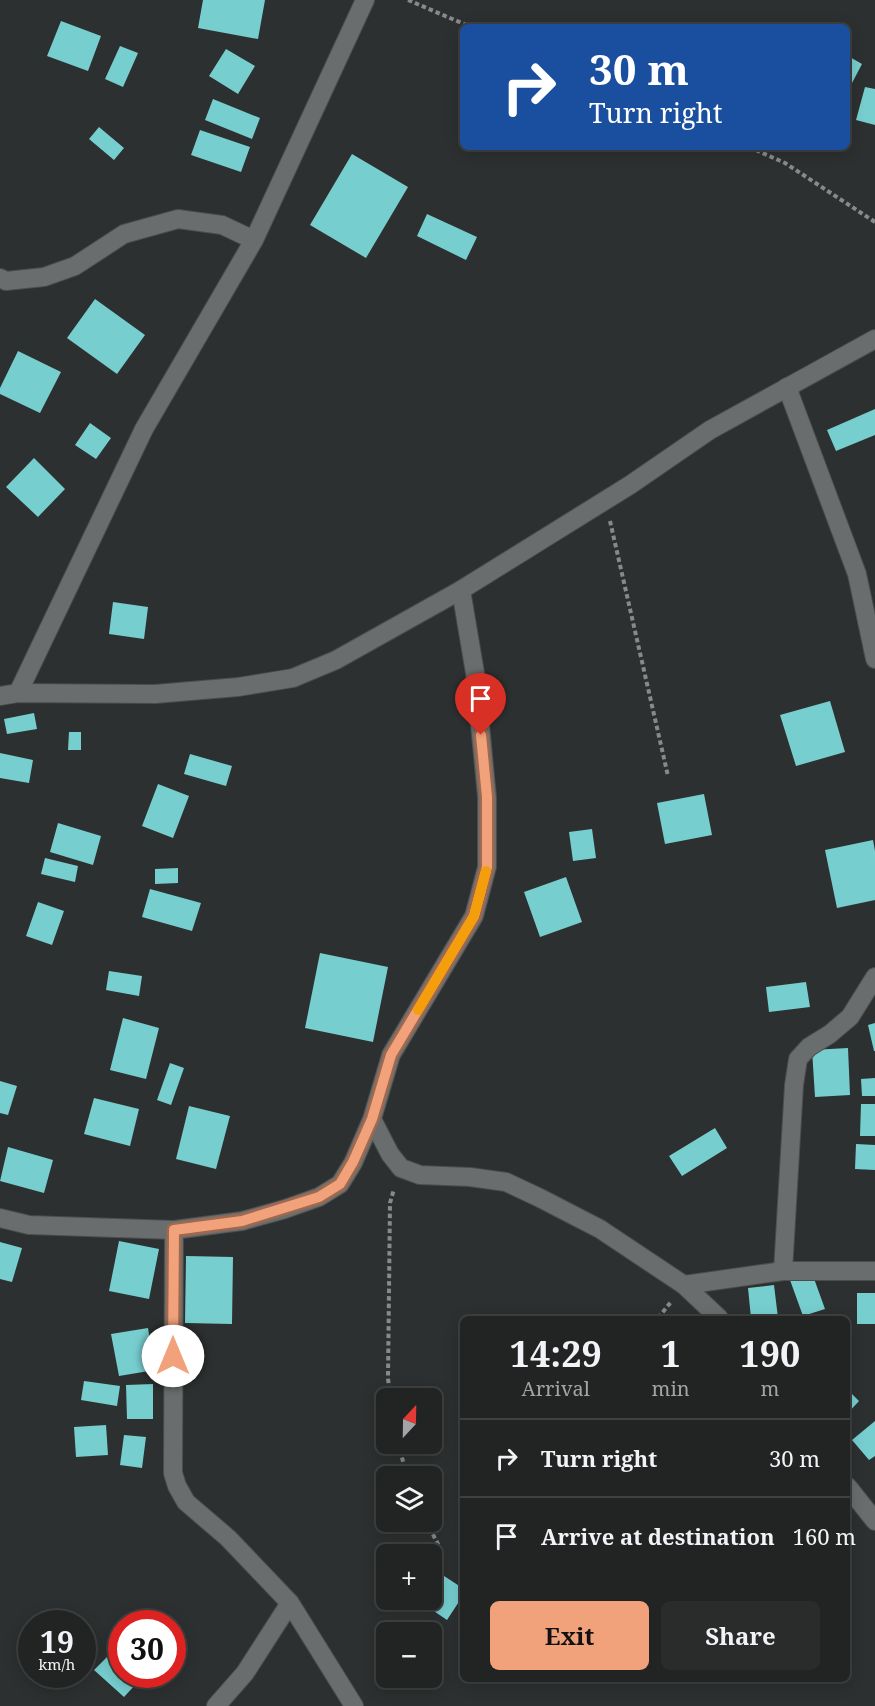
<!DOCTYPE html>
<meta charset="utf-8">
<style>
:root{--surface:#222424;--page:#2a2c2c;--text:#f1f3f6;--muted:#a2a4a6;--line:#3f4141;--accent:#f1a27b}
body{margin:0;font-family:"Noto Serif",serif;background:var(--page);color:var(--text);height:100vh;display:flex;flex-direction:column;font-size:22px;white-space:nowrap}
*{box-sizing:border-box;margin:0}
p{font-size:20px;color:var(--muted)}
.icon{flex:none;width:33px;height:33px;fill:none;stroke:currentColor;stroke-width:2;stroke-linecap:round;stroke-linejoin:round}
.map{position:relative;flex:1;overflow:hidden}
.sheet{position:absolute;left:460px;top:1316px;width:390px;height:366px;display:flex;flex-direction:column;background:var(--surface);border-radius:9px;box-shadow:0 3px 15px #0003,0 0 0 2px var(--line)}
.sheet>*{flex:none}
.guide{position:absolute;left:460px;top:24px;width:390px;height:126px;border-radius:9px;box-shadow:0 3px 15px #0003,0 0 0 2px var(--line);background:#1a4fa0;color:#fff;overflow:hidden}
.needle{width:39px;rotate:22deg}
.controls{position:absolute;left:376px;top:1388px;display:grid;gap:12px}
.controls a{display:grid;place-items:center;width:66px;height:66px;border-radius:9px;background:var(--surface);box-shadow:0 3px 15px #0003,0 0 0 2px var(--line);font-size:30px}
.speed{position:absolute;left:18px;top:1610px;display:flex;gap:12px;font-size:30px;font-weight:700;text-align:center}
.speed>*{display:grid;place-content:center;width:78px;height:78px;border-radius:50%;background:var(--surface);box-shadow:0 3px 15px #0003,0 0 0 2px var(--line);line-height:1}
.speed small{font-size:15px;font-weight:400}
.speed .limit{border:9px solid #d22;background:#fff;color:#111}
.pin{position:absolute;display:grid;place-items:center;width:51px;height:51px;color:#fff;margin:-62px -26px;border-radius:50% 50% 50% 0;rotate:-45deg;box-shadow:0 0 6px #0007}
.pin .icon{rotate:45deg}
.me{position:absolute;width:66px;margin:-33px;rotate:0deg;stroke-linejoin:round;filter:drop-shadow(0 0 4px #0008)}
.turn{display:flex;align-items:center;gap:21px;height:126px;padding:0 30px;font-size:27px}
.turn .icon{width:78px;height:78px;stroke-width:2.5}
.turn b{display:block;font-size:42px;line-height:51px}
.eta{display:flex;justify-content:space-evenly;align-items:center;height:102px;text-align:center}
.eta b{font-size:36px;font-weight:700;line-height:42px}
.primary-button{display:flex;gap:12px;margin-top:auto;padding:12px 30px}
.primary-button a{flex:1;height:69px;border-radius:9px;background:var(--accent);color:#111;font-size:24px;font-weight:700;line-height:69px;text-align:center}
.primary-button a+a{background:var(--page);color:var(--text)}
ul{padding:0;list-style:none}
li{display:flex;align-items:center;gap:18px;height:78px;padding:0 30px;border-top:2px solid var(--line)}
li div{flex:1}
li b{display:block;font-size:22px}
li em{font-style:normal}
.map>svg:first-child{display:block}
.building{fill:#77cecf}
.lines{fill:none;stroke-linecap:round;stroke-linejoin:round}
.street-casing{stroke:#4b4d4d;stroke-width:20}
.secondary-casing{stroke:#4b4d4d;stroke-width:20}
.path{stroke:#878a8a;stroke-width:4;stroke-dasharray:4.5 3;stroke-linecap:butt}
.street{stroke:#6a6d6d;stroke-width:18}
.secondary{stroke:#6a6d6d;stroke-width:18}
.route-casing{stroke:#9d6950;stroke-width:15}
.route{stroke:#f1a27b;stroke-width:10}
.slow{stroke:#f59e0b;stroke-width:10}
</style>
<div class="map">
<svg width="875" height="1706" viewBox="0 0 875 1706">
<rect width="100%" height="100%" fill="#2d3030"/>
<path class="building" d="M203,0H265L258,39L198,28Z
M61,21L101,36L88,71L47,56Z
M120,46L138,53L123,87L105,79Z
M226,49L255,66L238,94L209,76Z
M848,56L862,64L852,83L848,80Z
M865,87L875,89V125L856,120Z
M213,99L260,118L252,139L205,120Z
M99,127L124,148L114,160L89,139Z
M200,130L250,147L241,172L191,155Z
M352,154L408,187L366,258L310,225Z
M427,214L477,237L466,260L417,236Z
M95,299L145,335L117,374L67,338Z
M18,351L61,372L40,413L0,394V388Z
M875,409V435L836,451L827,430Z
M90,423L111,438L96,459L75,445Z
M34,458L65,489L38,517L6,487Z
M113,602L148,607L144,639L109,634Z
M830,701L845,752L796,766L780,715Z
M34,713L37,729L7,734L4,719Z
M69,732H81V750H68Z
M0,753L33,760L29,783L0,778Z
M190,754L232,766L226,786L184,774Z
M158,784L189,796L173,838L142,826Z
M704,794L712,835L665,844L657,803Z
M58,823L101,836L93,865L50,852Z
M592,829L596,858L573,861L569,832Z
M873,840L875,851V900L837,908L825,850Z
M45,858L78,866L75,882L41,874Z
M178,868V883L155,884V869Z
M566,877L582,922L540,937L524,892Z
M150,889L201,903L192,931L142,917Z
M38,902L64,911L52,945L26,936Z
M320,953L388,967L373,1042L305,1028Z
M109,971L142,976L139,996L106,990Z
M806,982L810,1007L769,1012L766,987Z
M123,1018L159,1028L146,1079L110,1070Z
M875,1023V1051H874L868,1025Z
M848,1048L850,1095L815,1097L812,1050Z
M170,1063L184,1068L171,1105L157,1100Z
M875,1078V1096H862L861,1079Z
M0,1081L17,1086L8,1115L0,1113Z
M94,1098L139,1109L130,1146L84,1134Z
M861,1104H875V1136H860Z
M189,1106L230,1116L216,1169L176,1159Z
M715,1128L727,1148L682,1176L669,1156Z
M856,1144L875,1145V1170L855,1169Z
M8,1147L53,1160L44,1193L0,1181Z
M119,1241L159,1249L149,1299L109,1291Z
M0,1242L22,1248L12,1282L0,1279Z
M186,1256L233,1257L232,1324L185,1323Z
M812,1273L825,1309L803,1316L790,1280Z
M774,1285L778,1318H751L748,1288Z
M857,1293H875V1324H857Z
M148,1328L155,1370L119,1376L111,1334Z
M84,1381L120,1386L117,1406L81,1400Z
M153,1384V1419H127L126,1385Z
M848,1390L859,1401L848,1413Z
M875,1421V1456L869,1460L852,1440Z
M106,1425L108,1455L76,1457L74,1427Z
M124,1435L146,1437L142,1468L120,1465Z
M441,1574L464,1589V1594L447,1620L422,1603L425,1599H432V1588Z
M107,1657L122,1670V1674H126L136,1684L124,1697L94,1670Z"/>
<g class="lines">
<defs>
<path id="street" d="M0,278L6,281L44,277L75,266L124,234L178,219L222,225L254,240
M787,387L857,574L875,659
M18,693L144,429L254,240L365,0
M372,1119L390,1154L401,1168L420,1175L470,1177L506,1182L540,1198L600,1229L684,1285L719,1318
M0,1218L29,1225L174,1230L242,1221L285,1209L319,1197L340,1184L353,1163L372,1119L391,1055L474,916L487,867V797L475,673L461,590
M174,1230L173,1473L177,1486L186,1502L228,1538L290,1603L354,1706
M783,1271L794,1085L798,1059L809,1047L830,1034L850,1017L875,977
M684,1285L783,1271H875
M848,1487L875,1521
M216,1706L245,1673L290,1603"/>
<path id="secondary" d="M0,696L18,693L155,694L238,687L293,678L336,660L461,590L630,485L710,430L875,339"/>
</defs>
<use href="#street" class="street-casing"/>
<use href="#secondary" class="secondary-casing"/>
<path class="path" d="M408,0L471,27
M749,147L785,163L875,222
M610,521L668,776
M658,1318L671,1302
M390,1398L388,1378L390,1203L394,1189
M398,1443L407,1476
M426,1521L440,1548"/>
<use href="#street" class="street"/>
<use href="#secondary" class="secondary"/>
</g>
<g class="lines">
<defs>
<path id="route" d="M173,1356L174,1230L242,1221L319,1197L340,1184L353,1162L372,1119L391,1055L474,916L487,867V797L481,735"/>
</defs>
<use href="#route" class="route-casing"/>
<use href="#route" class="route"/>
<path class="slow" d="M418,1010L474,916L486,871"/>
</g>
</svg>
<div class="controls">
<a><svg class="needle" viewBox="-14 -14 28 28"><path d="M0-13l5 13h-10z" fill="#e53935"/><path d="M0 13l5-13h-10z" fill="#a2a4a6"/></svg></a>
<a><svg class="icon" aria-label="layers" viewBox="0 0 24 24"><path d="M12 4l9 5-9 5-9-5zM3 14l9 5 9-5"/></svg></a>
<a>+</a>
<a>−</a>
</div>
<div class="speed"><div>19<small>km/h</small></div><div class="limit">30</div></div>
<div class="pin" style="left:481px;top:735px;background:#d93025"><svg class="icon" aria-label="arrive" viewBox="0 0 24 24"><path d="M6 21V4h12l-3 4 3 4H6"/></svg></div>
<svg class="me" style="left:173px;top:1356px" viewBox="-20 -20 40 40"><circle r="19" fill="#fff"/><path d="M0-13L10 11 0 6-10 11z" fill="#f1a27b"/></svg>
<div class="guide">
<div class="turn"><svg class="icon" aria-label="right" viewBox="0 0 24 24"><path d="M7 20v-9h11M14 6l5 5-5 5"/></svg><div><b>30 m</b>Turn right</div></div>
</div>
<section class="sheet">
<div class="eta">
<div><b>14:29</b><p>Arrival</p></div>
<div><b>1</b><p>min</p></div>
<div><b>190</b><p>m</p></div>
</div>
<ul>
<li><svg class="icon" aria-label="right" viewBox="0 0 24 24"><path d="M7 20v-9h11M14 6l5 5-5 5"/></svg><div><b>Turn right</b></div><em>30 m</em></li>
<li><svg class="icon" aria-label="arrive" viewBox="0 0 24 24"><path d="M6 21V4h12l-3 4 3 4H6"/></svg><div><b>Arrive at destination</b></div><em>160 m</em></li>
</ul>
<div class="primary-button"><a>Exit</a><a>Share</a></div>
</section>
</div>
